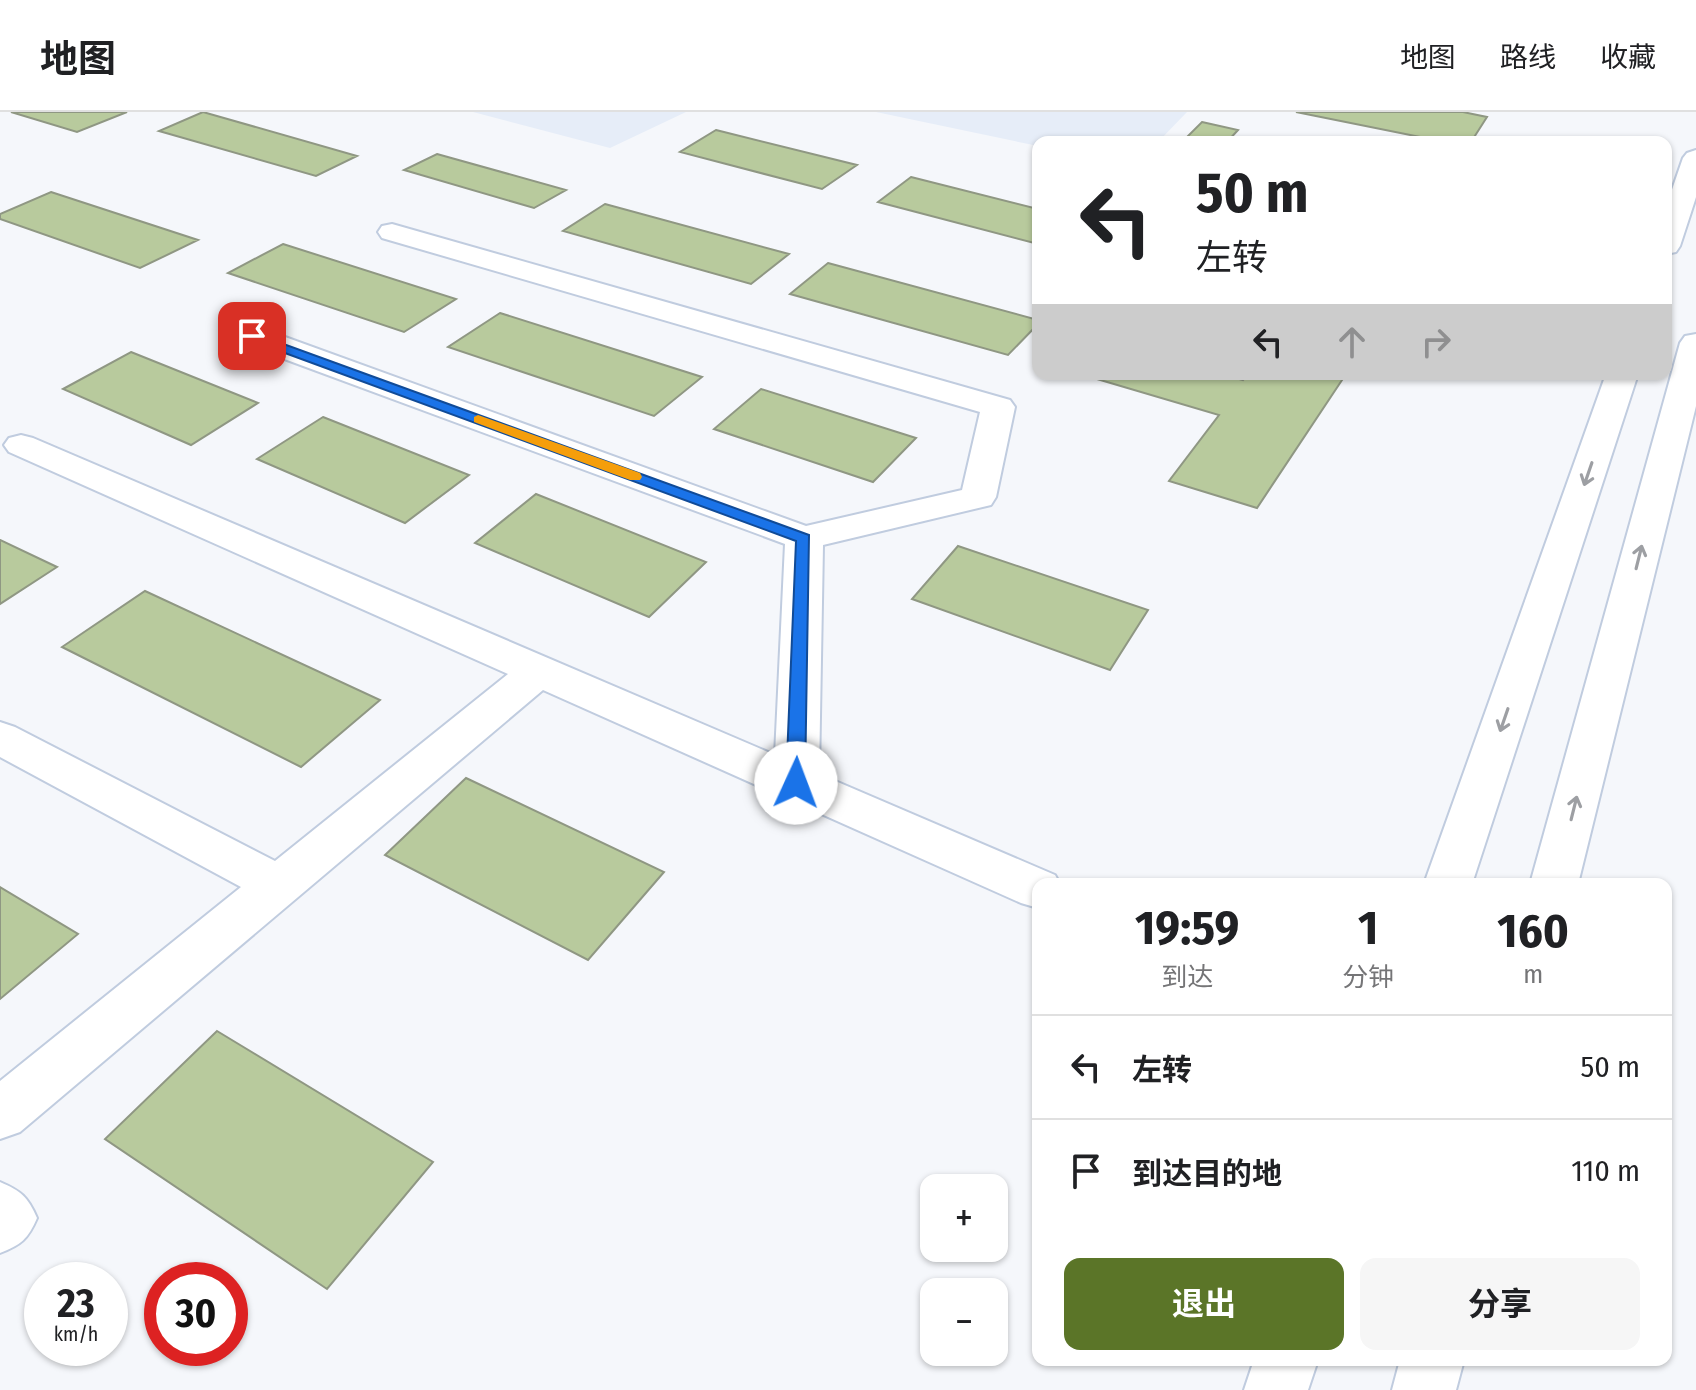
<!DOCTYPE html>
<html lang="zh">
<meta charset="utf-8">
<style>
:root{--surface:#fff;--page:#f6f6f6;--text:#202124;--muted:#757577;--line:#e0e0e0;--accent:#5b7528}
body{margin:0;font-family:"Fira Sans Condensed","Noto Sans SC",sans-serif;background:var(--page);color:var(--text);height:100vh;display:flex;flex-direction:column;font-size:30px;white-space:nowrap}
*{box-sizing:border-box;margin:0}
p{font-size:26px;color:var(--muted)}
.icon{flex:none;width:44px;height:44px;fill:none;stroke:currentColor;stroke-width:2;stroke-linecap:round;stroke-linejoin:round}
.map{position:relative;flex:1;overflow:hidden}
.sheet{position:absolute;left:1032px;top:766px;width:640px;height:488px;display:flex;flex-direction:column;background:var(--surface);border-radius:16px;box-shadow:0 2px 6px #0004}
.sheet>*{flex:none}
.hud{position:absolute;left:1032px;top:24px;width:640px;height:244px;border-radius:16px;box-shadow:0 2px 6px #0004;background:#fff;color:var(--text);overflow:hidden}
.buttons{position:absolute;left:920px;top:1062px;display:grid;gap:16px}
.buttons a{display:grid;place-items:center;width:88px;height:88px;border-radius:16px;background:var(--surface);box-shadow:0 2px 6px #0004;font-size:40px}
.speed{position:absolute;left:24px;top:1150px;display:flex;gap:16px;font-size:40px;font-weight:700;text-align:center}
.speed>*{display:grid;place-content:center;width:104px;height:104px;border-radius:50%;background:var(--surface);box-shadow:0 2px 6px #0004;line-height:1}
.speed small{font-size:20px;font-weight:400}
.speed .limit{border:12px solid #d22;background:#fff;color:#111}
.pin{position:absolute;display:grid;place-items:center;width:68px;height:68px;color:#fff;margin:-34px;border-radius:16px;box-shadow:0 4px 12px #0006}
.me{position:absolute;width:88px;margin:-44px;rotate:2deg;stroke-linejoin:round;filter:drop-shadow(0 0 6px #0008)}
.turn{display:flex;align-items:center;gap:28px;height:168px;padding:0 32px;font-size:36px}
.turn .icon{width:104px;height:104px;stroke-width:2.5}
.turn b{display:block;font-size:56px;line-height:68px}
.lanes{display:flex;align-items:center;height:76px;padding:0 32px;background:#0003;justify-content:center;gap:40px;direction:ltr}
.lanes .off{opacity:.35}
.eta{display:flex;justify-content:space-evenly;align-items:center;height:136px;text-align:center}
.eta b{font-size:48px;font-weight:700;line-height:56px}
.primary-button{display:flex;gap:16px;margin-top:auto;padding:16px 32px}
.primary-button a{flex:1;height:92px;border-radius:16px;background:var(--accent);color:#fff;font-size:32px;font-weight:700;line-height:92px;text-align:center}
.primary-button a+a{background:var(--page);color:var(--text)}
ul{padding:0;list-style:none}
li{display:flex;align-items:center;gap:24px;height:104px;padding:0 32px;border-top:2px solid var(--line)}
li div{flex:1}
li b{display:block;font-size:30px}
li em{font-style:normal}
header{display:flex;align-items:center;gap:48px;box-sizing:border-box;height:112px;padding:0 40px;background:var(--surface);border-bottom:2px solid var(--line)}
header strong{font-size:38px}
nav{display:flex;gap:44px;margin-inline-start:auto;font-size:28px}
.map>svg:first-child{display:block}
.built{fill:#e6edf8}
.building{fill:#b8ca9d;stroke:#8f9783;stroke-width:2}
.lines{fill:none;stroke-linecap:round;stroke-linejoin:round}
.minor-casing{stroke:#c0ccdf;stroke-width:4}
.minor{fill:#fff;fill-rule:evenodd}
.oneway{stroke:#9d9fa3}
.route{fill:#1a73e8;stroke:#114b97;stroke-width:2}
.slow{fill:#f59e0b}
</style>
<header>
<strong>地图</strong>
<nav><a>地图</a><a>路线</a><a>收藏</a></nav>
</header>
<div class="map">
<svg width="1696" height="1278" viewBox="0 0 1696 1278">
<rect width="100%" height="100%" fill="#f5f7fb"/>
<path class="built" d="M473,0H686L610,36Z
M876,0H1187L1158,30H1038V34Z"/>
<path class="building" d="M11,0H127L77,20Z
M203,0L357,44L316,64L159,19Z
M1296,0H1463L1487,5L1471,30H1445Z
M1202,10L1238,18L1227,30H1182Z
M716,18L857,53L822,77L680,40Z
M437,42L566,78L534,96L404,58Z
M911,65L1038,97V132L878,90Z
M51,80L198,128L140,156L0,107V102Z
M605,92L789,142L751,172L563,119Z
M283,132L456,187L404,220L228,161Z
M828,151L1038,208V212L1008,243L790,182Z
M500,201L702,265L654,304L448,235Z
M131,240L258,291L191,333L63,277Z
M1080,262H1221L1243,268L1248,262H1346L1257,396L1169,369L1219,303Z
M761,277L916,326L873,370L714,317Z
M323,305L469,363L405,411L257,347Z
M536,382L706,450L649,505L475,431Z
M0,428L57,455L0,492Z
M958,434L1148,498L1110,558L912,487Z
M145,479L380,588L301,655L62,535Z
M466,666L664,760L588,848L385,743Z
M0,775L78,822L0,887Z
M217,919L433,1050L327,1177L105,1027Z"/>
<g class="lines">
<defs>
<path id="minor" d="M1696,38V85L1680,134L1676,140L1666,142V95L1683,46L1687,41Z
M392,112L1010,288L1015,295L996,385L991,393L823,433L819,662L1055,763L1060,772H1038V796L1021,791L543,578L20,1020L0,1027V969L241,775L0,645V610L15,615L275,749L508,562L9,340L4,333L9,326L21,323L33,326L775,643L785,432L241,231L237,224L241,217L252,215L263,217L806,414L962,378L980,300L382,126L378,120L382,114Z
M1696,222V294L1578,772H1530L1680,231L1685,224Z
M1606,262H1638L1472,772H1424Z
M0,1070C21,1079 28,1085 37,1106C28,1127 21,1133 0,1141Z
M1254,1248H1318L1308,1278H1244Z
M1400,1248H1464L1456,1278H1392Z"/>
</defs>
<use href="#minor" class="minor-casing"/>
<use href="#minor" class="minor"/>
</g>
<defs><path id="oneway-shaft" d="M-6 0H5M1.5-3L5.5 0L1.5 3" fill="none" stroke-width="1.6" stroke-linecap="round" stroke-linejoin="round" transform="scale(2)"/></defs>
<g class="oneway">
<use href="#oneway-shaft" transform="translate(1588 362) rotate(109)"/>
<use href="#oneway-shaft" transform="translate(1639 445) rotate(-76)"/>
<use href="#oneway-shaft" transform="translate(1504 608) rotate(109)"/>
<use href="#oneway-shaft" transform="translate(1574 696) rotate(-76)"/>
</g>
<path class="route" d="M247,222H256L809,423L805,671L802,676L796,678L786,671L796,429L247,227Z"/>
<path class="slow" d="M478,303L640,361L642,365L640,368H630L474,310V305Z"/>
</svg>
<div class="buttons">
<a>+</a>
<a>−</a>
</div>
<div class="speed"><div>23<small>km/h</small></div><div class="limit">30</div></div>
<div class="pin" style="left:252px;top:224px;background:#d93025"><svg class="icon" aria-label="arrive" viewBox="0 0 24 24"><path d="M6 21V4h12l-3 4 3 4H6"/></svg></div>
<svg class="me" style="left:796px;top:671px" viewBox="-20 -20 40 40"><circle r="19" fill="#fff"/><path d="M0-13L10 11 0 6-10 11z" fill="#1a73e8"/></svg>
<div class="hud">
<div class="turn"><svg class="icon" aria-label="left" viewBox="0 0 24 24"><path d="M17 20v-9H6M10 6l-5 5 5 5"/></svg><div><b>50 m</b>左转</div></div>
<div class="lanes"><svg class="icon" aria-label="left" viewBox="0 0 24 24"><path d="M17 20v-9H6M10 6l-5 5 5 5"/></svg><svg class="icon off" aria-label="ahead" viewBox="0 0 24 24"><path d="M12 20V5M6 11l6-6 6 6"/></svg><svg class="icon off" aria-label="right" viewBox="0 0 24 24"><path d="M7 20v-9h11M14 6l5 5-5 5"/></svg></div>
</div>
<section class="sheet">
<div class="eta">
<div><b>19:59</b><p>到达</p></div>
<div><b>1</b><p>分钟</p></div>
<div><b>160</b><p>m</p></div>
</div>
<ul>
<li><svg class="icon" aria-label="left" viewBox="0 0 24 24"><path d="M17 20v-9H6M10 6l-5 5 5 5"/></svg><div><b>左转</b></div><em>50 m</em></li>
<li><svg class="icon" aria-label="arrive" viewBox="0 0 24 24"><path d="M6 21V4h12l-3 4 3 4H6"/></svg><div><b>到达目的地</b></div><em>110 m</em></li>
</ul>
<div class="primary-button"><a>退出</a><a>分享</a></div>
</section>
</div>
